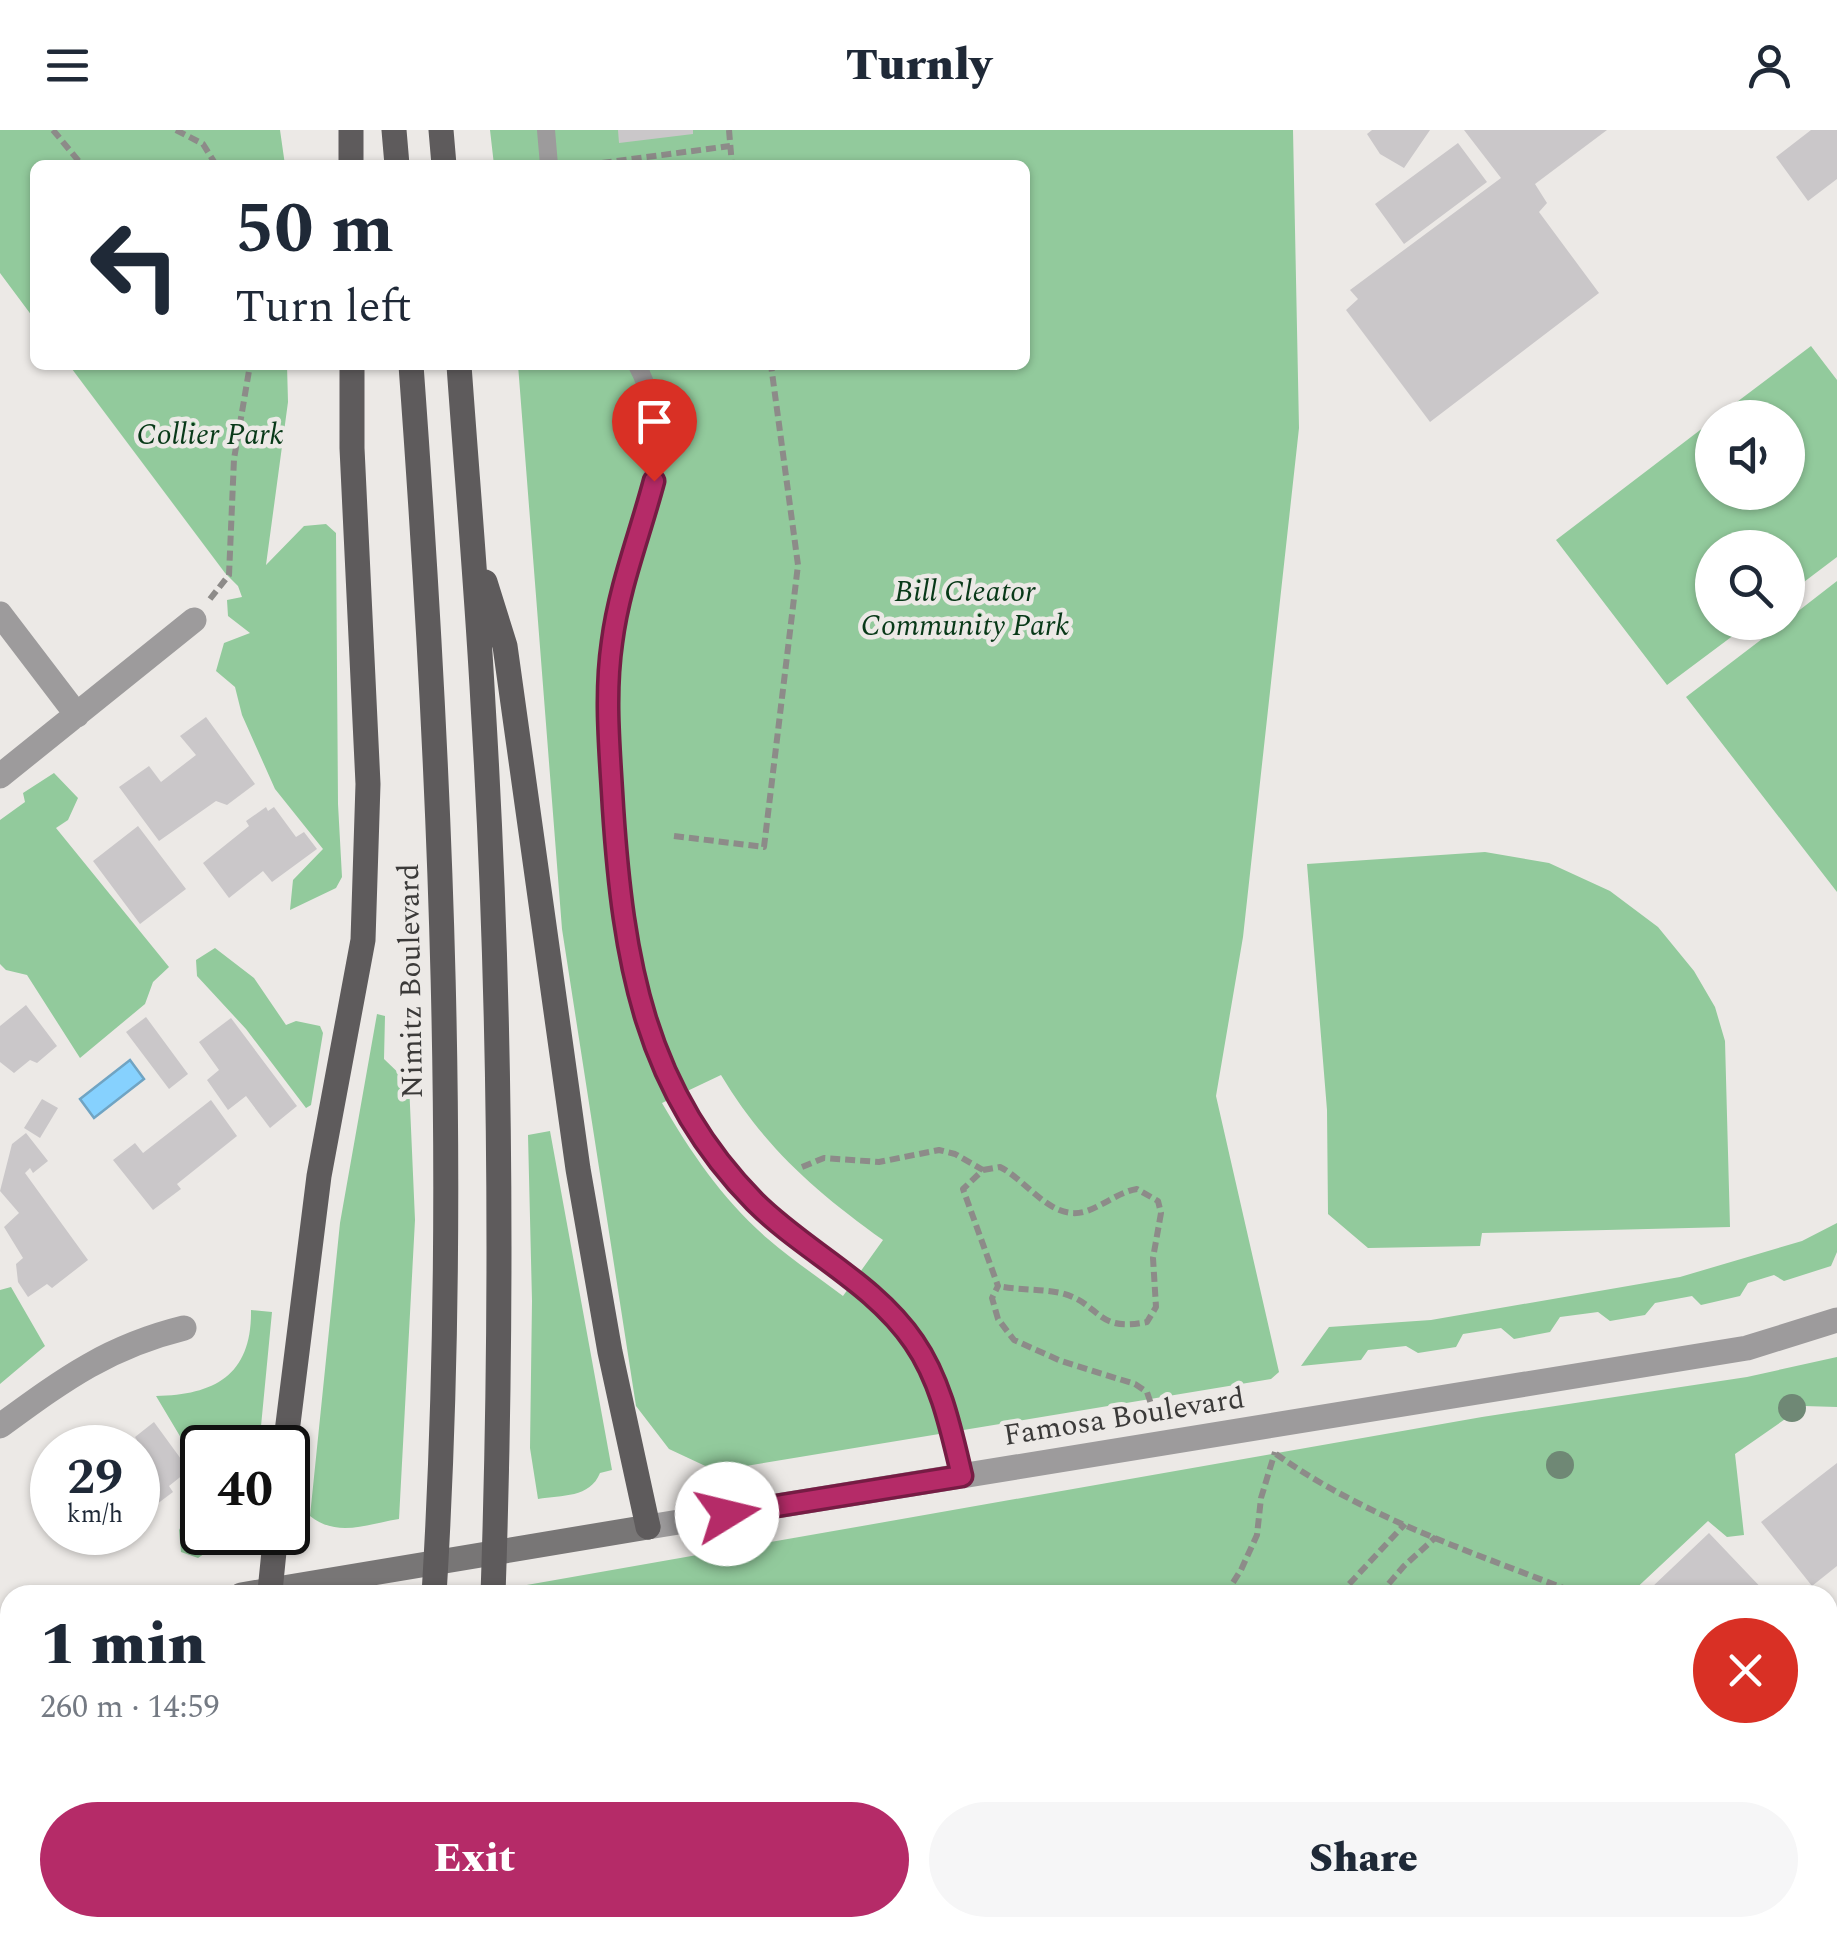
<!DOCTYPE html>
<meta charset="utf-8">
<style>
:root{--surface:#fff;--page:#f6f6f7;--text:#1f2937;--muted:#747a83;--accent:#b52b68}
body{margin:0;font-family:Spectral,serif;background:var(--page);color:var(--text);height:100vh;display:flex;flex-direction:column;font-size:38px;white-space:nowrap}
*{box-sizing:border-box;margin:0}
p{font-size:32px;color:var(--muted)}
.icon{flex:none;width:55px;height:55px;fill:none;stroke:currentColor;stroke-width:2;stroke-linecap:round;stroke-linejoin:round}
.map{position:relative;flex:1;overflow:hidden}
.drawer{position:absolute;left:0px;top:1455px;width:1838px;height:352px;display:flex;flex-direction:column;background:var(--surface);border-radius:30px 30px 0 0;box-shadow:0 2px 8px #0004}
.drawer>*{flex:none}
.guide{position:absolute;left:30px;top:30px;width:1000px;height:210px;border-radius:15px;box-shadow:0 2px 8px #0004;background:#fff;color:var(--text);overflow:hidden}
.fabs{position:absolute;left:1695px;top:270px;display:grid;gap:20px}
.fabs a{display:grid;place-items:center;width:110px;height:110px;border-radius:50%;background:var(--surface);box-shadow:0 2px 8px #0004;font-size:50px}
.speed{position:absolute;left:30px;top:1295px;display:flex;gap:20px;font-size:50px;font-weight:700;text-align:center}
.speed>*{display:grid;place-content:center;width:130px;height:130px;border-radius:50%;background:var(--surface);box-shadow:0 2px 8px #0004;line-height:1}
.speed small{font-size:25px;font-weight:400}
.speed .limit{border:5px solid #111;border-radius:15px;background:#fff;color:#111}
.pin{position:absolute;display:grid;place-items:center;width:85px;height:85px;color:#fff;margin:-102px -42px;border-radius:50% 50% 50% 0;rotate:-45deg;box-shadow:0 0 10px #0007}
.pin .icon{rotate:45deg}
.me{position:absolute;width:110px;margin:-55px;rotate:81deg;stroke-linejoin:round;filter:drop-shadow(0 0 8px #0008)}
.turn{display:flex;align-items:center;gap:35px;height:210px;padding:0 40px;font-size:45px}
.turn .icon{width:130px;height:130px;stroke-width:2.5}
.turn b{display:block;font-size:70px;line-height:85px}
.round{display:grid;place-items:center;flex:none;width:105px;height:105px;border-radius:52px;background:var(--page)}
.head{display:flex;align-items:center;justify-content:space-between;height:170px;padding:0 40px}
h1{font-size:60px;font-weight:800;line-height:75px}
.button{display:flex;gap:20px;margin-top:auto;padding:20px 40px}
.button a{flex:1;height:115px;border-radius:60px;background:var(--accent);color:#fff;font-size:40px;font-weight:800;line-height:115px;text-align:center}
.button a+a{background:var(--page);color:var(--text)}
header{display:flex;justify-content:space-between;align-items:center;height:130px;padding:0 40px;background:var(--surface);font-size:45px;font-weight:800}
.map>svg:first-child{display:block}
.green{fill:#92ca9c;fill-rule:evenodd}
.water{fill:#86d1fe;stroke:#70a4c3;stroke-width:2.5}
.building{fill:#cac7c9}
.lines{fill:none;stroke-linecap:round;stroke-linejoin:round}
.path{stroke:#8d8b89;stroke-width:6;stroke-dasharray:10 5;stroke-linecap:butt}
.service{stroke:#9d9b9c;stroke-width:18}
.minor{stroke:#9d9b9c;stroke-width:25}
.tertiary{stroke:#9d9b9c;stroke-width:25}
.secondary{stroke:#787676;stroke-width:25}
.primary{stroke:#5e5b5c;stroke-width:25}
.tree{fill:#6f8875}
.route-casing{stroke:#761c44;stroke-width:25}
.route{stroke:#b52b68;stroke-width:18}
.labels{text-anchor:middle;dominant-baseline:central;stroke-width:9;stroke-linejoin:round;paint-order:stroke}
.park-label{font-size:30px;font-style:italic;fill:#083918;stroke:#ece9e6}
.street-label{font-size:30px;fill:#3b3a39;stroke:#ece9e6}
</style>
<header><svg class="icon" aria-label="menu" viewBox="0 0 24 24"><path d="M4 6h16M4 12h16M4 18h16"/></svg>Turnly<svg class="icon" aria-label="person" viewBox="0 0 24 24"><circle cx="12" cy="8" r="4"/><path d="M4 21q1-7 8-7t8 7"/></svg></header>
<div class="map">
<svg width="1837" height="1806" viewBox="0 0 1837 1806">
<rect width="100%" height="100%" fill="#ece9e6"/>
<path class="green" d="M0,0H280L285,35H35V190L0,143Z
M490,0H1293L1299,298L1243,807L1216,966L1279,1242L1271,1249L716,1341L669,1319L636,1276L562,799L518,235H1025V35H494ZM721,945C765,1018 815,1061 883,1110L843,1166C818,1147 791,1129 768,1109C724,1071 691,1023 662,973Z
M1811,216L1837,250V427L1788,464V418H1712V492L1750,493L1667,555L1556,410L1712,291V362H1788V288L1717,287Z
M69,235H287L288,272L266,435L304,396L326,394L336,403L338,674L342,747L336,758L290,780L293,750L323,719L275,659L242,585L235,557L216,541L224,513L250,503L228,486L227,470L242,467L238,456L225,443Z
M1837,451V762L1686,567L1783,493L1788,492V489Z
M54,643L78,668L68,690L56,698L169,837L153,852L145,874L80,928L27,845L6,840L0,834V690L25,672L23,663Z
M1485,722L1549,733L1610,761L1658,797L1694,841L1715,877L1725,911L1730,1097L1482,1103L1480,1116L1368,1118L1328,1084L1327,980L1307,734Z
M215,818L254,848L286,895L296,891L320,896L323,903L311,975L306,978L246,899L197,846L196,830Z
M377,884L385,886L384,929L409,953L415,1090L399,1389C367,1394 338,1408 310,1386L340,1093Z
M550,1001L612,1340L600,1343C590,1368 562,1365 538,1369L530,1318L532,1171L528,1005Z
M1837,1093V1122L1831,1136L1784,1151L1774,1145L1748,1153L1740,1166L1701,1175L1692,1166L1655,1173L1645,1185L1610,1191L1598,1182L1560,1187L1550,1202L1514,1209L1501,1198L1463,1204L1456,1217L1418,1223L1406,1216L1368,1220L1361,1230L1301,1236L1329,1197L1431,1190L1680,1147L1802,1111Z
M11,1157L45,1216L0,1254V1160Z
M251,1180L272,1182L259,1317L202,1318V1352L193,1349L190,1323L156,1266C215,1265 252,1245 251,1180Z
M1837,1227V1277L1804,1276L1735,1324L1744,1405L1727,1407L1708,1391L1629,1465H520L521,1456L1482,1287L1747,1247Z
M202,1374V1402L253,1405L229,1407L198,1428L181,1422L179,1400L192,1377Z
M497,1798H1218L1219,1799L1202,1806H497Z"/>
<path class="water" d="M130,930L144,949L94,988L80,969Z"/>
<path class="building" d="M618,0H693V4L619,13Z
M1372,0H1430L1404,38L1380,24L1367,4Z
M1464,0H1607L1535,54L1547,73L1539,82L1599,163L1430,292L1346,180L1358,169L1350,160L1501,48Z
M1811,0H1837V49L1808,71L1776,27Z
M1458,13L1487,52L1404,114L1375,74Z
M206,587L255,654L227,675L216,671L159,711L119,657L149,636L161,652L196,625L180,606Z
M266,677L268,681L274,677L296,707L304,702L317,719L272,752L263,741L229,768L203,733L249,696L246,691Z
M138,696L186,759L140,794L93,731Z
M26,875L57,916L37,933L30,930L14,943L0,932V896Z
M146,887L188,944L169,959L126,902Z
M231,888L297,976L270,998L246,966L228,980L207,950L219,940L199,912Z
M42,969L58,978L40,1008L24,998Z
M211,970L237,1006L177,1054L181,1059L153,1080L113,1030L135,1013L143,1023Z
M26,1003L48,1031L33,1043L30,1038L25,1043L88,1130L52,1158L47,1154L28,1167L18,1152L16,1134L23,1128L4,1097L19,1083L0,1061L12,1014Z
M154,1292L189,1340L169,1356L173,1362L153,1377L138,1358V1318H127L137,1310L135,1307Z
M1837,1333V1436L1812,1456L1761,1392Z
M1709,1403L1768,1465H1658L1651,1458Z
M1828,1528L1837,1538V1559L1828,1567Z
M1837,1571V1664L1828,1651V1578Z
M10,1746V1798H26L33,1806H0V1754Z
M1238,1798H1317L1304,1806H1244Z
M1473,1798H1554L1559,1806H1459Z
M1695,1798H1822L1811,1806H1685Z"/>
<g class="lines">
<path class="path" d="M53,0L82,35
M176,0L203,14L216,35
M729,0L732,35
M587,35L730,16
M210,469L229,445L234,329L250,235
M674,706L764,717L798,435L771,235
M802,1037L824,1028L879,1032L939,1020L955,1024L983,1040L963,1059L998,1156L992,1168L998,1189L1014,1210L1061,1231L1135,1254L1147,1262L1152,1277
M983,1040L1000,1037C1028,1051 1052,1093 1087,1081C1104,1075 1119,1062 1137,1059L1158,1071L1161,1083L1153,1128L1156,1177L1147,1192C1095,1203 1101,1173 1061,1163C1041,1159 1019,1160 998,1156
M1276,1324C1367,1389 1478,1424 1581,1465
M1225,1465L1241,1440L1257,1405L1261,1368L1275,1322
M1339,1465L1405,1394
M1379,1465L1404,1436L1436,1407
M823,1806L836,1798"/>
<path class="service" d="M546,0L549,35
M637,235C676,309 644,380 624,454C616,485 611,518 609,550C606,588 610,626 613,663C617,733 620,805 639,873C663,960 714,1040 783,1098C826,1135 881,1163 914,1212C941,1251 951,1300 963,1346"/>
<path class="minor" d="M0,484L77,585
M0,646L194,490
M0,1296C63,1250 107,1217 184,1198
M0,1589L10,1602
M1828,1696L1837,1708
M154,1798L160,1806
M1415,1806L1429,1798"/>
<path class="tertiary" d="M648,1397L1747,1218L1837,1190"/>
<path class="secondary" d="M241,1465L648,1397
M0,1504L10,1502"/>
<path class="primary" d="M394,0L397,35
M441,0L444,35
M351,35V0
M411,235C441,645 459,1054 434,1465
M459,235C467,348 477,461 483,574C501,870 503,1169 493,1465
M485,452L505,516L578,1039L610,1222L648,1397
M285,1318L319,1046L363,810L368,654L352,318V235
M270,1461L276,1402
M408,1806L409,1798
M468,1806L469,1798"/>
</g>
<g class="tree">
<circle cx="1792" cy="1278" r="14"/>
<circle cx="1560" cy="1335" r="14"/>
</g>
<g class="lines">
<defs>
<path id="route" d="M654,351C640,404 619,457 612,512C604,567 610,623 613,678C623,829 644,960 755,1072C804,1121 874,1153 914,1212C941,1251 951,1300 962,1346L727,1384"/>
</defs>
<use href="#route" class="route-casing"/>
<use href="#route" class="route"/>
</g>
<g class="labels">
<g class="park-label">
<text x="210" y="305">Collier Park</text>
<text x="965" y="462">Bill Cleator<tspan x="965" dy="34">Community Park</tspan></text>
</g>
<g class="street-label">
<text transform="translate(411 851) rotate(-91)">Nimitz Boulevard</text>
<text transform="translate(1124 1287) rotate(-9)">Famosa Boulevard</text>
</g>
</g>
</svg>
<div class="fabs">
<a><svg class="icon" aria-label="sound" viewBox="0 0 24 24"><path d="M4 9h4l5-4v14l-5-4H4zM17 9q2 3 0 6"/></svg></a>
<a><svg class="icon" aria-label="search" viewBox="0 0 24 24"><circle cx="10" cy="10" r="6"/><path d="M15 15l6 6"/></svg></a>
</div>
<div class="speed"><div>29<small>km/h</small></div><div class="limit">40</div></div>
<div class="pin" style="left:654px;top:351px;background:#d93025"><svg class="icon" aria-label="arrive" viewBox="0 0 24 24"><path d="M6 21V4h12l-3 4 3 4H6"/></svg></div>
<svg class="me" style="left:727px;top:1384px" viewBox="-20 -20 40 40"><circle r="19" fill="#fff"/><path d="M0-13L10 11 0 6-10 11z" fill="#b52b68"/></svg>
<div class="guide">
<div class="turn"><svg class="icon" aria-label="left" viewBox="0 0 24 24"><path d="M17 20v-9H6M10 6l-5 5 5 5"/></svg><div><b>50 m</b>Turn left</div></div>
</div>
<section class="drawer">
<div class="head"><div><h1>1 min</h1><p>260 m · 14:59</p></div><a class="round" style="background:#d93025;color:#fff"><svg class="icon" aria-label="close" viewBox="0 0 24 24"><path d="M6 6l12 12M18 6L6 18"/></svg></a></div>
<div class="button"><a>Exit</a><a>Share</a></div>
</section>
</div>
